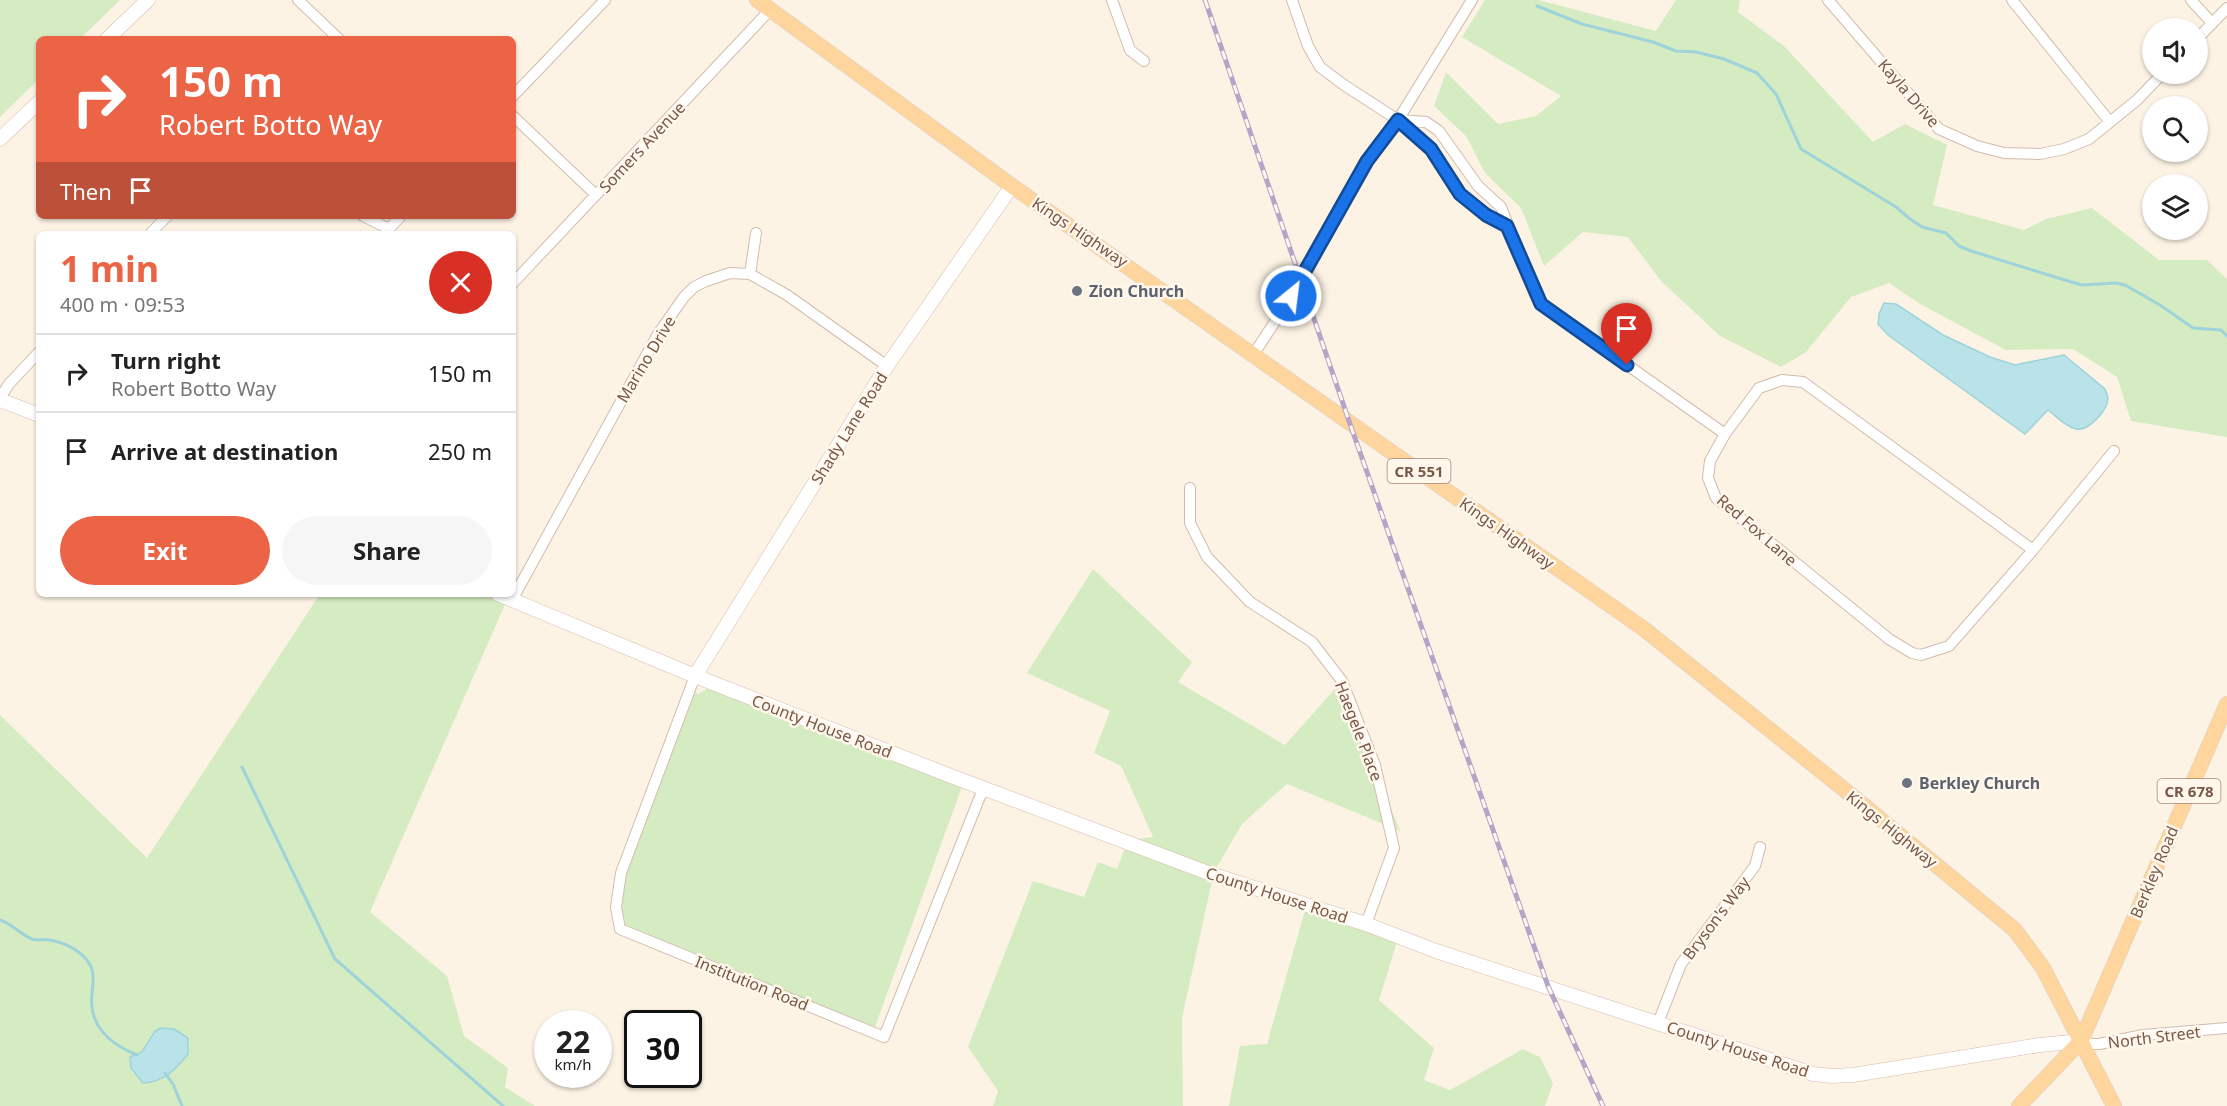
<!DOCTYPE html>
<meta charset="utf-8">
<style>
:root{--surface:#fff;--page:#f6f6f6;--text:#222;--muted:#767676;--line:#e0e0e0;--accent:#eb6446}
body{margin:0;font-family:"Noto Sans",sans-serif;background:var(--page);color:var(--text);height:100vh;display:flex;flex-direction:column;font-size:22px;white-space:nowrap}
*{box-sizing:border-box;margin:0}
p{font-size:20px;color:var(--muted)}
.icon{flex:none;width:33px;height:33px;fill:none;stroke:currentColor;stroke-width:2;stroke-linecap:round;stroke-linejoin:round}
.map{position:relative;flex:1;overflow:hidden}
.details{position:absolute;left:36px;top:231px;width:480px;height:366px;display:flex;flex-direction:column;background:var(--surface);border-radius:9px;box-shadow:0 2px 4px #0004}
.details>*{flex:none}
.guide{position:absolute;left:36px;top:36px;width:480px;height:183px;border-radius:9px;box-shadow:0 2px 4px #0004;background:#eb6446;color:#fff;overflow:hidden}
.tools{position:absolute;left:2142px;top:18px;display:grid;gap:12px}
.tools a{display:grid;place-items:center;width:66px;height:66px;border-radius:50%;background:var(--surface);box-shadow:0 2px 4px #0004;font-size:30px}
.speed{position:absolute;left:534px;top:1010px;display:flex;gap:12px;font-size:30px;font-weight:700;text-align:center}
.speed>*{display:grid;place-content:center;width:78px;height:78px;border-radius:50%;background:var(--surface);box-shadow:0 2px 4px #0004;line-height:1}
.speed small{font-size:15px;font-weight:400}
.speed .limit{border:3px solid #111;border-radius:9px;background:#fff;color:#111}
.pin{position:absolute;display:grid;place-items:center;width:51px;height:51px;color:#fff;margin:-62px -26px;border-radius:50% 50% 50% 0;rotate:-45deg;box-shadow:0 0 6px #0007}
.pin .icon{rotate:45deg}
.me{position:absolute;width:66px;margin:-33px;rotate:29deg;stroke-linejoin:round;filter:drop-shadow(0 0 4px #0008)}
.turn{display:flex;align-items:center;gap:21px;height:126px;padding:0 24px;font-size:27px}
.turn .icon{width:78px;height:78px;stroke-width:2.5}
.turn b{display:block;font-size:42px;line-height:51px}
.then{display:flex;align-items:center;height:57px;padding:0 24px;background:#0003;gap:12px;font-size:22px}
.round{display:grid;place-items:center;flex:none;width:63px;height:63px;border-radius:32px;background:var(--page)}
.headline{display:flex;align-items:center;justify-content:space-between;height:102px;padding:0 24px}
h1{font-size:36px;font-weight:700;line-height:45px;color:var(--accent)}
.action{display:flex;gap:12px;margin-top:auto;padding:12px 24px}
.action a{flex:1;height:69px;border-radius:36px;background:var(--accent);color:#fff;font-size:24px;font-weight:700;line-height:69px;text-align:center}
.action a+a{background:var(--page);color:var(--text)}
ul{padding:0;list-style:none}
li{display:flex;align-items:center;gap:18px;height:78px;padding:0 24px;border-top:2px solid var(--line)}
li div{flex:1}
li b{display:block;font-size:22px}
li em{font-style:normal}
.map>svg:first-child{display:block}
.green{fill:#d5ecc3}
.water{fill:#b9e3e8;stroke:#9ed3da;stroke-width:1.5}
.lines{fill:none;stroke-linecap:round;stroke-linejoin:round}
.stream{stroke:#9ed3da;stroke-width:3}
.street-casing{stroke:#d1bcad;stroke-width:12}
.secondary-casing{stroke:#d5bcab;stroke-width:15}
.primary-casing{stroke:#d9d0cc;stroke-width:16}
.street{stroke:#fff;stroke-width:10}
.secondary{stroke:#fff;stroke-width:14}
.primary{stroke:#fed59c;stroke-width:15}
.rail-casing{stroke:#b5a3c8;stroke-width:5}
.rail{stroke:#fff7ec;stroke-width:3;stroke-dasharray:9;stroke-linecap:butt}
.route-casing{stroke:#114b97;stroke-width:15}
.route{stroke:#1a73e8;stroke-width:10}
.worship-dot{fill:#6b7280;stroke:#fff7ec;stroke-width:2}
.labels{text-anchor:middle;dominant-baseline:central;stroke-width:5;stroke-linejoin:round;paint-order:stroke}
.shield{fill:#fff7ec;stroke:#a0887a;stroke-width:1.5}
.shield-label{font-size:15px;font-weight:bold;fill:#775849}
.street-label{font-size:16px;fill:#775849;stroke:#fff7ec}
.worship-label{font-size:16px;font-weight:bold;fill:#5b616d;stroke:#fff7ec;text-anchor:start}
</style>
<div class="map">
<svg width="2227" height="1106" viewBox="0 0 2227 1106">
<rect width="100%" height="100%" fill="#fdf3e5"/>
<path class="green" d="M0,0H120L80,39H39V79L0,117Z
M1485,0H1539L1656,31L1676,0H1740L1738,12L1785,47L1873,142L1905,124L1947,145L1933,205L2024,230L2046,219L2092,208L2159,260H2207L2227,279V437L2131,421L2117,377L2073,349L2006,350L1920,304L1889,283L1851,297L1806,352L1781,367L1720,336L1661,281L1628,237L1583,232L1544,266L1521,208L1485,173L1466,136L1434,106L1446,72L1498,124L1536,116L1561,96L1462,37Z
M1093,569L1192,662L1178,682L1285,745L1342,681L1400,831L1287,784L1242,824L1214,872L1182,1018L1183,1106H993L998,1091L968,1047L1033,881L1084,897L1098,862L1117,869L1128,840L1153,837L1121,766L1094,753L1110,711L1027,673Z
M320,594H492L507,600L370,912L447,976L464,1036L508,1068L505,1087L535,1106H0V715L147,858Z
M714,685L964,781L875,1027L621,923L625,871L693,692L698,694Z
M1307,903L1399,935L1379,1000L1434,1048L1424,1080L1450,1090L1523,1049L1540,1057L1553,1083L1545,1106H1229L1240,1046L1267,1044Z"/>
<path class="water" d="M1884,303L1896,304L1943,335L1990,357L2015,365L2064,355L2105,389C2106,392 2108,395 2108,398C2108,410 2088,432 2076,429C2066,427 2056,416 2048,410L2025,434L1888,335L1878,324L1879,314Z
M161,1028L174,1029L188,1038V1054C175,1070 164,1082 143,1083L131,1068L130,1057L142,1052L155,1031Z"/>
<g class="lines">
<path class="stream" d="M1537,6L1582,24L1653,42L1676,51L1696,52L1724,59L1757,73L1776,94L1801,149L1896,207L1910,219L1922,227L1946,233L1959,246L1971,251L2068,281L2082,285L2116,283L2125,285L2160,305L2193,328L2221,330L2227,336
M242,767L335,959L503,1106
M0,920C12,924 20,934 32,939C37,941 44,939 50,940C65,943 80,950 89,963C95,971 93,984 92,994C88,1025 110,1044 137,1055
M165,1073L173,1084L182,1106"/>
<defs>
<path id="street" d="M298,0L339,39
M1112,0L1130,50L1144,61
M1292,0L1308,46L1320,67L1344,85L1398,120L1431,149L1451,182L1460,194L1486,215L1507,226
M1828,0L1939,129L1977,146L2004,153L2040,154L2064,149L2089,139L2137,100L2162,74
M2012,0L2110,122
M2191,0L2212,23
M2198,38L2227,8
M513,96L605,0
M513,116L596,195
M1398,120L1426,122L1439,131L1478,186L1501,207L1524,267L1541,304L1725,434
M363,216L389,229
M385,233L401,216
M150,234L167,216
M750,274L756,233
M513,283L770,10
M1253,355L1290,299L1367,161L1398,120L1472,0
M1782,380L1803,382L2033,550L1949,646L1921,655L1912,653L1889,639L1716,498L1708,478L1710,461L1725,434L1759,388Z
M0,398L9,384L39,352
M1190,488V523L1207,557L1250,602L1312,642L1342,681L1375,765L1394,848L1366,924
M2033,550L2114,451
M512,600L658,334L684,297L694,287L706,281L730,273L750,274L787,295L887,366
M695,676L621,873L616,907L620,929L884,1037L983,789
M1658,1023L1681,964L1755,866L1760,847
M2081,1041L2092,1044H2099L2143,1035L2227,1028"/>
<path id="secondary" d="M107,39L148,0
M0,139L39,102
M0,400L39,415
M498,594L695,676L956,778L1211,874L1366,924L1436,951L1813,1074L1832,1076L1853,1075L2040,1045L2081,1041
M695,676L887,366L1012,186"/>
<path id="primary" d="M757,0L1012,186L1644,629L1856,799L2015,930L2043,968L2114,1106
M2019,1106L2081,1041L2227,704"/>
</defs>
<use href="#street" class="street-casing"/>
<use href="#secondary" class="secondary-casing"/>
<use href="#primary" class="primary-casing"/>
<use href="#street" class="street"/>
<use href="#secondary" class="secondary"/>
<use href="#primary" class="primary"/>
<defs>
<path id="rail" d="M1205,0L1349,421L1548,986L1603,1106"/>
</defs>
<use href="#rail" class="rail-casing"/>
<use href="#rail" class="rail"/>
</g>
<g class="lines">
<defs>
<path id="route" d="M1291,296L1367,161L1398,120L1431,149L1460,194L1486,215L1507,226L1541,304L1627,365"/>
</defs>
<use href="#route" class="route-casing"/>
<use href="#route" class="route"/>
</g>
<g class="worship-dot">
<circle cx="1077" cy="291" r="6"/>
<circle cx="1907" cy="783" r="6"/>
</g>
<g class="labels">
<g class="shield">
<rect x="1387.5" y="459" width="63" height="24" rx="4.5"/>
<rect x="2157.5" y="779" width="63" height="24" rx="4.5"/>
</g>
<g class="shield-label">
<text x="1419" y="471">CR 551</text>
<text x="2189" y="791">CR 678</text>
</g>
<g class="street-label">
<text transform="translate(1909 93) rotate(49)">Kayla Drive</text>
<text transform="translate(642 147) rotate(-47)">Somers Avenue</text>
<text transform="translate(1080 232) rotate(34)">Kings Highway</text>
<text transform="translate(646 359) rotate(-59)">Marino Drive</text>
<text transform="translate(849 428) rotate(-58)">Shady Lane Road</text>
<text transform="translate(1757 530) rotate(41)">Red Fox Lane</text>
<text transform="translate(1507 533) rotate(35)">Kings Highway</text>
<text transform="translate(822 726) rotate(21)">County House Road</text>
<text transform="translate(1359 731) rotate(69)">Haegele Place</text>
<text transform="translate(1892 829) rotate(39)">Kings Highway</text>
<text transform="translate(2154 872) rotate(-67)">Berkley Road</text>
<text transform="translate(1277 895) rotate(18)">County House Road</text>
<text transform="translate(1716 918) rotate(-53)">Bryson's Way</text>
<text transform="translate(752 983) rotate(22)">Institution Road</text>
<text transform="translate(2154 1037) rotate(-7)">North Street</text>
<text transform="translate(1738 1049) rotate(18)">County House Road</text>
</g>
<g class="worship-label">
<text x="1089" y="291">Zion Church</text>
<text x="1919" y="783">Berkley Church</text>
</g>
</g>
</svg>
<div class="tools">
<a><svg class="icon" aria-label="sound" viewBox="0 0 24 24"><path d="M4 9h4l5-4v14l-5-4H4zM17 9q2 3 0 6"/></svg></a>
<a><svg class="icon" aria-label="search" viewBox="0 0 24 24"><circle cx="10" cy="10" r="6"/><path d="M15 15l6 6"/></svg></a>
<a><svg class="icon" aria-label="layers" viewBox="0 0 24 24"><path d="M12 4l9 5-9 5-9-5zM3 14l9 5 9-5"/></svg></a>
</div>
<div class="speed"><div>22<small>km/h</small></div><div class="limit">30</div></div>
<div class="pin" style="left:1627px;top:365px;background:#d93025"><svg class="icon" aria-label="arrive" viewBox="0 0 24 24"><path d="M6 21V4h12l-3 4 3 4H6"/></svg></div>
<svg class="me" style="left:1291px;top:296px" viewBox="-20 -20 40 40"><circle r="17" fill="#1a73e8" stroke="#fff" stroke-width="3"/><path d="M0-11L8 9 0 5-8 9z" fill="#fff"/></svg>
<div class="guide">
<div class="turn"><svg class="icon" aria-label="right" viewBox="0 0 24 24"><path d="M7 20v-9h11M14 6l5 5-5 5"/></svg><div><b>150 m</b>Robert Botto Way</div></div>
<div class="then">Then<svg class="icon" aria-label="arrive" viewBox="0 0 24 24"><path d="M6 21V4h12l-3 4 3 4H6"/></svg></div>
</div>
<section class="details">
<div class="headline"><div><h1>1 min</h1><p>400 m · 09:53</p></div><a class="round" style="background:#d93025;color:#fff"><svg class="icon" aria-label="close" viewBox="0 0 24 24"><path d="M6 6l12 12M18 6L6 18"/></svg></a></div>
<ul>
<li><svg class="icon" aria-label="right" viewBox="0 0 24 24"><path d="M7 20v-9h11M14 6l5 5-5 5"/></svg><div><b>Turn right</b><p>Robert Botto Way</p></div><em>150 m</em></li>
<li><svg class="icon" aria-label="arrive" viewBox="0 0 24 24"><path d="M6 21V4h12l-3 4 3 4H6"/></svg><div><b>Arrive at destination</b></div><em>250 m</em></li>
</ul>
<div class="action"><a>Exit</a><a>Share</a></div>
</section>
</div>
